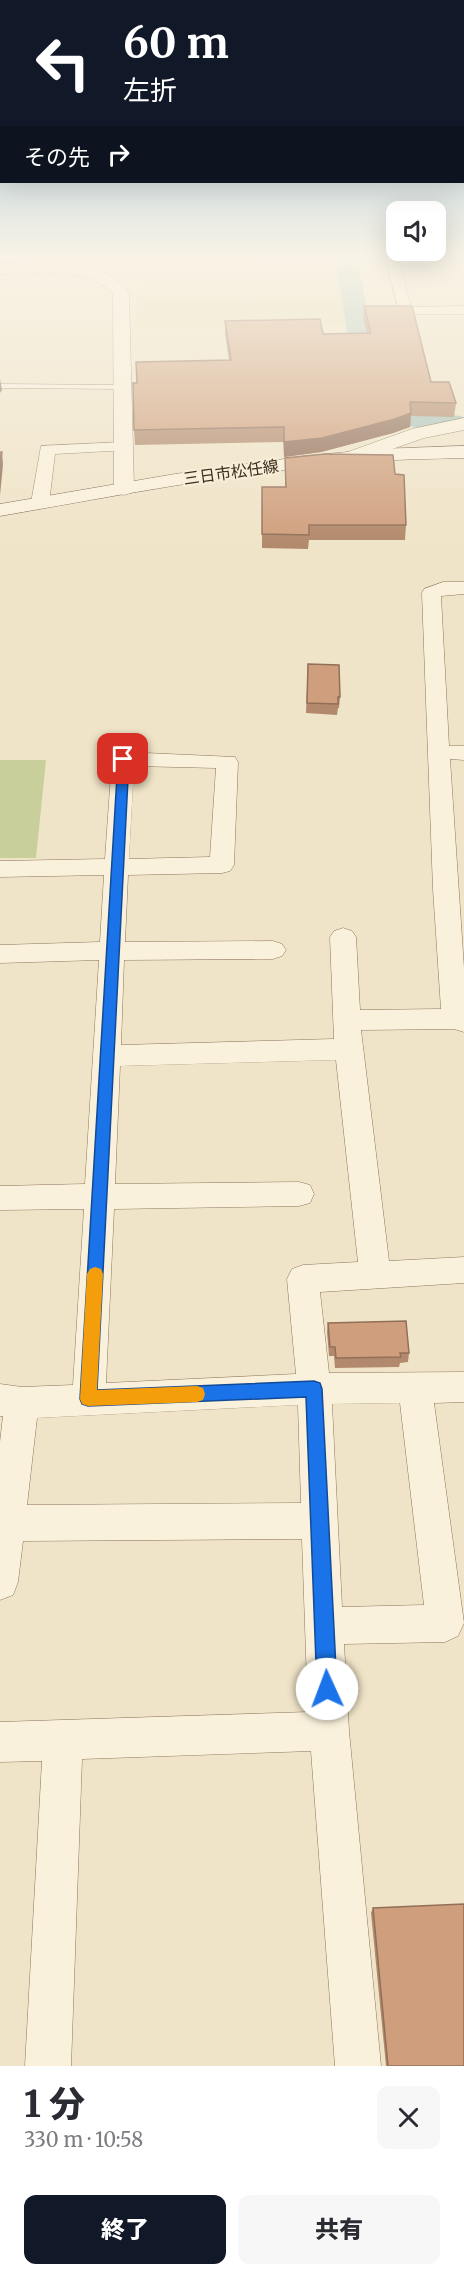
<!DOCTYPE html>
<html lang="ja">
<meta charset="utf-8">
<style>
:root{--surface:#fff;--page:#f7f7f7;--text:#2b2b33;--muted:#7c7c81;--accent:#111827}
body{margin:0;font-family:Merriweather,"Noto Sans JP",serif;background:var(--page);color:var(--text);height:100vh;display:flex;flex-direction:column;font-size:22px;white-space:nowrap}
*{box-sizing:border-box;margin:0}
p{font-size:20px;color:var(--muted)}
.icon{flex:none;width:33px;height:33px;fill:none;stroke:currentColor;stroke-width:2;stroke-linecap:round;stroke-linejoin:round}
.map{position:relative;height:2066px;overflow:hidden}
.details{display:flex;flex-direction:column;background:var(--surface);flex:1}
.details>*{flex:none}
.hud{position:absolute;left:0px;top:0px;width:465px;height:183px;box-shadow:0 6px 24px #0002;background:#111827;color:#fff;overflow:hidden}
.controls{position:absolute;left:386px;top:201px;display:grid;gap:12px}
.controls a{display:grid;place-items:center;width:60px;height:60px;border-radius:12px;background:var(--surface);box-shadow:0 6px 24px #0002;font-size:30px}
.pin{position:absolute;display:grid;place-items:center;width:51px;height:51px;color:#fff;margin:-26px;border-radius:12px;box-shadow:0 3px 9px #0006}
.me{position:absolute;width:66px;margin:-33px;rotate:358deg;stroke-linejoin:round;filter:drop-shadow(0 0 4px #0008)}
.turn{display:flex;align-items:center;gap:21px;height:126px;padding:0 24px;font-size:27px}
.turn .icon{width:78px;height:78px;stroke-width:2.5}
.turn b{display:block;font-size:42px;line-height:51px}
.then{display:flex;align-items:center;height:57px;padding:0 24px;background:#0003;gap:12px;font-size:22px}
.round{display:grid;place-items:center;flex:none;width:63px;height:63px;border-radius:12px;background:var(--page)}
.summary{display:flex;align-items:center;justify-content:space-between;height:102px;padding:0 24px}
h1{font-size:36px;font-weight:800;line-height:45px}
.cta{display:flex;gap:12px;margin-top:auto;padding:12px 24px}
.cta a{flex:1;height:69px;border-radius:12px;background:var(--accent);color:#fff;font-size:24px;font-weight:800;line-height:69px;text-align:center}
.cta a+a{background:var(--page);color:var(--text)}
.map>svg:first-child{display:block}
.farmland{fill:#e6deb5}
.green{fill:#c9cf9b}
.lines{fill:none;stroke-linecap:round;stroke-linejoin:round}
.river{fill:#a9c4bc;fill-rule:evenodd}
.service-casing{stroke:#8d765c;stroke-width:1}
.minor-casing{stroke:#8d765c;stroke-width:1}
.tertiary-casing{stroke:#8d765c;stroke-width:1}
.secondary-casing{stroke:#6f573f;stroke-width:1}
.service{fill:#faf1dc;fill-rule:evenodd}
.minor{fill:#faf1dc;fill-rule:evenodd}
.tertiary{fill:#faf1dc;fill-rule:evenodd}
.secondary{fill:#faf1dc;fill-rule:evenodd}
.wall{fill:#b2896c}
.shaded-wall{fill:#916f58}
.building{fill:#cf9f7d;stroke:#916f58;stroke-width:1.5}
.route{fill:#1a73e8;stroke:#114b97;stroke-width:1.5}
.slow{fill:#f59e0b}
.labels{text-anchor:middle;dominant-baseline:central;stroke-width:4.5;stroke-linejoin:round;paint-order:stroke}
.far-street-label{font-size:16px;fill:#3d2e20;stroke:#f7eed8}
</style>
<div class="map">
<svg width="464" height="2066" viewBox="0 0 464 2066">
<rect width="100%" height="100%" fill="#f0e4c8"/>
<path class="farmland" d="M38,258H336L349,326L135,329L137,286L126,279L127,263H37Z"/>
<path class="green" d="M0,760H46L36,858H0Z"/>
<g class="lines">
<path class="river" d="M335,258H357L384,398L412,411L461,416L464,420L461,428C436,434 375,425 359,402Z"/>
<defs>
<path id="service" d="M0,384L121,385L125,387L121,389L0,388Z"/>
<path id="minor" d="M385,258H398L411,307L464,306V314H400Z
M123,442L129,444L131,447L129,450L55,454L49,503L46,507H34L31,503L41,446Z
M443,582H464V594L441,596L449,746H464V760L450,759L464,968V1032L454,1029L361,1030L389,1261L464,1257V1283L320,1292L329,1373L464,1372V1402L434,1403L464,1623L458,1636L445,1642L344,1644L349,1731L381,2066H335L311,1751L82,1759L71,2066H25L42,1761L0,1762V1722L308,1712L302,1539L23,1541L18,1582L13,1595L0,1600V1442L3,1416H0V1384L22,1387L73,1385L84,1209L0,1210V1186L85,1184L99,960L0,963V945L100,942L104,875L0,877V861L105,859L112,759L115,754L123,752L235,757L238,762L234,865L230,871L222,873L128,875L125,942L273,941L282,944L286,950L282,956L273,959L124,960L121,1045L334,1039L330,937L334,931L343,928L352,931L356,937L360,1010L441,1009L433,889L422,593L424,589ZM134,766L216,768L210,857L129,859ZM336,1060L358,1262L303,1265L292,1269L287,1279L296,1374L106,1383L114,1209L299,1206L310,1203L314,1194L310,1185L299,1182L115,1184L120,1066ZM400,1403L424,1605L342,1607L332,1404ZM298,1405L301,1503L27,1505L37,1418Z"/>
<path id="tertiary" d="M48,263C78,264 111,267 129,293L134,489L131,493L124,495L117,493L114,489L113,294C85,264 37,273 0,274V264Z
M464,418V430L424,438L352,463L345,461L342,457L345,453L412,429Z"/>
<path id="secondary" d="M464,446V458C431,459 397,459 364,462C242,471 121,495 0,516V504L175,474L306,456L378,449Z"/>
</defs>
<use href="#service" class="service-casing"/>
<use href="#minor" class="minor-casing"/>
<use href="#tertiary" class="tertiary-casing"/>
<use href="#secondary" class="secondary-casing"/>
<use href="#service" class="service"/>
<use href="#minor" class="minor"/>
<use href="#tertiary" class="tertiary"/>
<use href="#secondary" class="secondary"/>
</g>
<path class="wall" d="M364,306L431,382L456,403L454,417L411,416L410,427L393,433L321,452L284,457L283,442L135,445L134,430L137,383L229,360L225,334V321L323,334L367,333L363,319Z
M285,458L395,474L406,525L405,540H309L308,549L262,548V487H285Z
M308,664L340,697L339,708H338L337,715L306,713Z
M328,1323L409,1353L408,1362L400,1363L399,1367L335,1368L334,1356H329L327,1332Z
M373,1908L464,2066H386L371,1913Z"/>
<path class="shaded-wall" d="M0,379L2,390L0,393Z
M411,413L410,427L393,433L321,452L284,457V442Z
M2,452L3,465L0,495V466Z"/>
<path class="building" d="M364,306H412L431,382H449L456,403L410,402L411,413L395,419L322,438L284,442V427L134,430L133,383H137L136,362L231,360L225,321L320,319L323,334L371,333Z
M0,452H2L0,466Z
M325,454L393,455L395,474L404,475L406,525H309V535L262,534V487H286L285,458Z
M308,664L339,665L340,697H338V704L307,703Z
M406,1321L409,1353H400L401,1357L336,1358L335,1347H330L328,1323Z
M464,1904V2066H388L373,1908Z"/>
<linearGradient id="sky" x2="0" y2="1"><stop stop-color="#8fbad6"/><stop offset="0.47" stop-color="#f8f3e6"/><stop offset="1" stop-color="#f8f3e6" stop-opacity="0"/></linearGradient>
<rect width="464" height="547" fill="url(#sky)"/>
<path class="route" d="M123,756L129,759L97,1390L314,1381L320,1383L322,1389L337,1689L334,1696L327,1699L320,1696L317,1689L306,1397L88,1406L82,1404L80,1399L118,759Z"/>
<path class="slow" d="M95,1267L101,1269L103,1274L97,1390L197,1386L203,1388L205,1394L203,1400L197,1402L88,1406L82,1404L80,1399L87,1274L90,1269Z"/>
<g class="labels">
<g class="far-street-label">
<text transform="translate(231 472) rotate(-8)">三日市松任線</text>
</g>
</g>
</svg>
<div class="controls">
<a><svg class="icon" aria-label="sound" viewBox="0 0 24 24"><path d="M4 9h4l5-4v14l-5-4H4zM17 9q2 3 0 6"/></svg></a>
</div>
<div class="pin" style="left:123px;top:759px;background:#d93025"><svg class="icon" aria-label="arrive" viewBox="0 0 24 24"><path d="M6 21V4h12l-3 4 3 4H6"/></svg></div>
<svg class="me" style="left:327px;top:1689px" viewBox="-20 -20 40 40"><circle r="19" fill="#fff"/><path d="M0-13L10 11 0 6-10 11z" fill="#1a73e8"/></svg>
<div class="hud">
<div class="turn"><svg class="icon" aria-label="left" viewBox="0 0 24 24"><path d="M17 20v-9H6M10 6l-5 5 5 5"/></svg><div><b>60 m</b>左折</div></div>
<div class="then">その先<svg class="icon" aria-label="right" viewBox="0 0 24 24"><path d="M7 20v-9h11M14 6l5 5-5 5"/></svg></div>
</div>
</div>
<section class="details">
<div class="summary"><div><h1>1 分</h1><p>330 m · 10:58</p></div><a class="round"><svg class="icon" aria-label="close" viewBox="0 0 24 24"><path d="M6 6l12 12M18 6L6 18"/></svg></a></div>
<div class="cta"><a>終了</a><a>共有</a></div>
</section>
